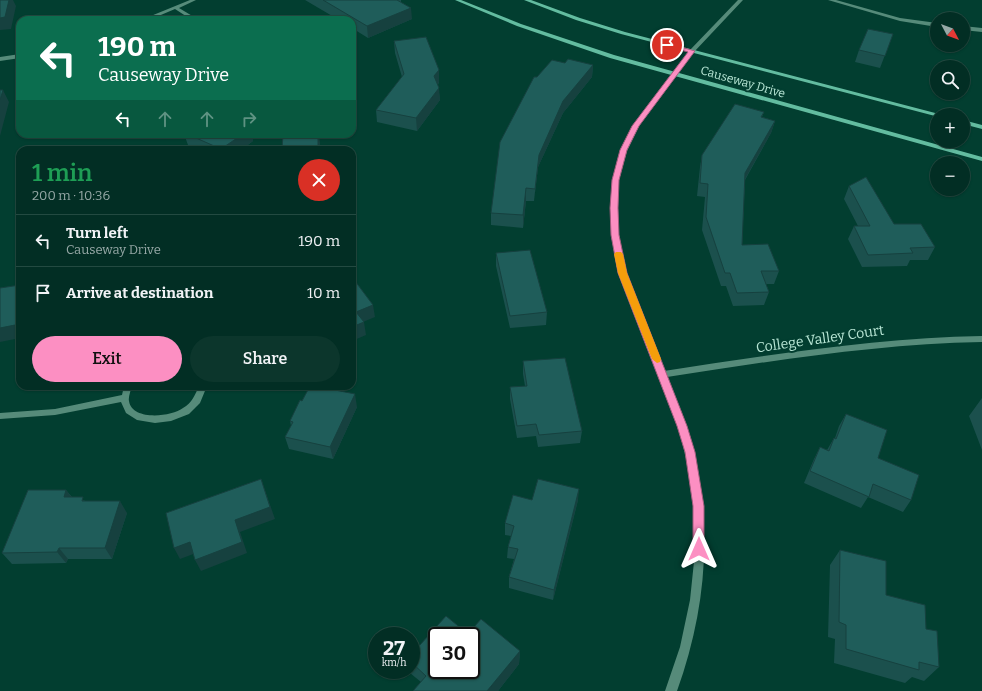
<!DOCTYPE html>
<meta charset="utf-8">
<style>
:root{--surface:#022e24;--page:#0c362c;--text:#f1f3f6;--muted:#96a8a6;--line:#234a41;--accent:#fc8fc2}
body{margin:0;font-family:Bitter,serif;background:var(--page);color:var(--text);height:100vh;display:flex;flex-direction:column;font-size:15px;white-space:nowrap}
*{box-sizing:border-box;margin:0}
p{font-size:13px;color:var(--muted)}
.icon{flex:none;width:22px;height:22px;fill:none;stroke:currentColor;stroke-width:2;stroke-linecap:round;stroke-linejoin:round}
.map{position:relative;flex:1;overflow:hidden}
.sheet{position:absolute;left:16px;top:146px;width:340px;height:244px;display:flex;flex-direction:column;background:var(--surface);border-radius:12px;box-shadow:0 1px 3px #0004,0 0 0 1px var(--line)}
.sheet>*{flex:none}
.hud{position:absolute;left:16px;top:16px;width:340px;height:122px;border-radius:12px;box-shadow:0 1px 3px #0004,0 0 0 1px var(--line);background:#0b6e4f;color:#fff;overflow:hidden}
.needle{width:26px;rotate:131deg}
.tools{position:absolute;left:930px;top:12px;display:grid;gap:8px}
.tools a{display:grid;place-items:center;width:40px;height:40px;border-radius:50%;background:var(--surface);box-shadow:0 1px 3px #0004,0 0 0 1px var(--line);font-size:20px}
.speed{position:absolute;left:368px;top:627px;display:flex;gap:8px;font-size:20px;font-weight:700;text-align:center}
.speed>*{display:grid;place-content:center;width:52px;height:52px;border-radius:50%;background:var(--surface);box-shadow:0 1px 3px #0004,0 0 0 1px var(--line);line-height:1}
.speed small{font-size:10px;font-weight:400}
.speed .limit{border:2px solid #111;border-radius:6px;background:#fff;color:#111}
.pin{position:absolute;display:grid;place-items:center;width:34px;height:34px;color:#fff;margin:-17px;border:2px solid #fff;border-radius:50%;box-shadow:0 1px 4px #0007}
.me{position:absolute;width:44px;margin:-22px;rotate:0deg;stroke-linejoin:round;filter:drop-shadow(0 0 3px #0008)}
.turn{display:flex;align-items:center;gap:14px;height:84px;padding:0 16px;font-size:18px}
.turn .icon{width:52px;height:52px;stroke-width:2.5}
.turn b{display:block;font-size:28px;line-height:34px}
.lanes{display:flex;align-items:center;height:38px;padding:0 16px;background:#0003;justify-content:center;gap:20px;direction:ltr}
.lanes .off{opacity:.35}
.round{display:grid;place-items:center;flex:none;width:42px;height:42px;border-radius:21px;background:var(--page)}
.overview{display:flex;align-items:center;justify-content:space-between;height:68px;padding:0 16px}
h1{font-size:24px;font-weight:600;line-height:30px;color:#1e9e55}
.primary-button{display:flex;gap:8px;margin-top:auto;padding:8px 16px}
.primary-button a{flex:1;height:46px;border-radius:24px;background:var(--accent);color:#111;font-size:16px;font-weight:600;line-height:46px;text-align:center}
.primary-button a+a{background:var(--page);color:var(--text)}
ul{padding:0;list-style:none}
li{display:flex;align-items:center;gap:12px;height:52px;padding:0 16px;border-top:1px solid var(--line)}
li div{flex:1}
li b{display:block;font-size:15px}
li em{font-style:normal}
.map>svg:first-child{display:block}
.lines{fill:none;stroke-linecap:round;stroke-linejoin:round}
.street{fill:#568b7a;fill-rule:evenodd}
.secondary{fill:#63bca0;fill-rule:evenodd}
.wall{fill:#1b504d}
.shaded-wall{fill:#16413f}
.building{fill:#1f5d5a;stroke:#16413f;fill-rule:evenodd}
.route{fill:#fc8fc2;stroke:#a45d7e}
.slow{fill:#f59e0b}
.labels{text-anchor:middle;dominant-baseline:central;stroke-width:4;stroke-linejoin:round;paint-order:stroke}
.far-street-label{font-size:12px;fill:#b8e6d5;stroke:#023e30}
.street-label{font-size:14px;fill:#b8e6d5;stroke:#023e30}
</style>
<div class="map">
<svg width="982" height="691" viewBox="0 0 982 691">
<rect width="100%" height="100%" fill="#023e30"/>
<g class="lines">
<path class="street" d="M190,0H196L179,8L199,20H192L175,9L149,20H141Z
M738,0H743L694,52L639,126L627,151L619,180L617,207L619,235L626,273L664,371C770,355 875,338 982,336V342C876,344 772,361 667,377C675,396 684,416 689,436C714,523 707,607 677,691H665L680,647L690,600L695,552L694,506L688,466L678,426L618,273L611,235V207L613,180L621,151L634,125L690,50Z
M828,0H836L900,18L937,23V27L900,21Z
M963,26L982,28V32L963,30Z
M20,54V58L0,61V57Z
M124,386H132C131,390 128,397 129,401C132,421 171,417 183,408C192,403 195,395 199,386H207L200,403L189,414L171,421L155,423L137,420L126,413L121,402L55,415L0,419V413L55,409L122,395Z"/>
<path class="secondary" d="M455,0H461L521,24L614,55L982,157V161L610,58L517,26Z
M524,0H531L580,18L625,32L939,114L940,115H937V117L935,116L621,34L576,20Z
M963,120L982,125V129L963,124Z"/>
</g>
<path class="wall" d="M305,0H401V2L412,19L368,38L352,28V20H339Z
M893,34L880,68L855,62L859,50Z
M394,41L439,82L438,85L440,100L417,131L377,122L376,110L402,77L395,53Z
M565,63L593,65L592,77L563,113L538,167L534,201H526L523,228L491,225V213L537,77Z
M764,112L762,117L775,121L771,133L745,180L742,245L779,271L774,284H766L769,292L764,305L733,306L726,286H721L702,230L705,197L697,196L700,167L702,155Z
M184,134H251L253,141L241,150H200L188,145Z
M849,186L894,224L935,247L928,260H910L907,266L862,267L848,239L854,226H858L844,199Z
M496,253L547,312L546,325L510,328L496,266Z
M523,361L582,431L580,443L538,447L536,436L517,438L510,399V387L525,386L523,374Z
M982,398V450L969,416Z
M302,401L357,407L333,459L289,449L285,437L291,426L290,421Z
M846,414L878,458L911,500L903,512L868,497L861,508L804,483L814,459L820,447L827,450L834,438H835L839,426Z
M66,490L72,497L127,513L112,559H68L66,563L12,564L2,553Z
M532,500H578L553,600L509,588V577L514,559L507,558L508,547L511,536L505,535V523Z
M840,550L886,595L926,629L939,667L924,681L912,677L905,683L834,663L835,639L828,637L830,565Z
M468,634L520,651L519,664L498,691H413L421,682L410,673L409,670H411V655Z"/>
<path class="shaded-wall" d="M9,0H13L16,6L11,29L0,30V18Z
M411,8L412,19L368,38L367,26Z
M593,65L592,77L563,113L538,167L534,201L539,155L563,101Z
M439,70V82L435,88L434,76Z
M439,88L440,100L417,131L416,118Z
M3,90L9,102L0,136V100Z
M775,121L771,133L741,186L745,173Z
M243,134H251L253,141L241,150H222L221,149Z
M318,134H319L320,143V150H318Z
M526,188V201L523,228V215Z
M373,305L375,317L358,324L356,312Z
M364,322L366,335L352,341V327Z
M20,324V338L0,342V328Z
M355,394L357,407L333,459L330,447Z
M261,479L275,519L240,532L247,553L201,571L195,560Z
M579,489L578,500L553,600L554,590Z
M66,490L75,501L64,497Z
M120,501L127,513L112,559L105,548Z
M190,542L196,553L180,559L174,548Z
M59,548L68,559L66,563L57,552Z
M520,651L519,664L498,691H487Z"/>
<path class="building" d="M0,0H9L5,17L0,18Z
M323,0H397L411,8L367,26Z
M868,29L893,34L885,56L859,50Z
M426,37L439,70L434,76L439,88L416,118L376,110L404,74L394,41Z
M568,59L593,65L563,101L539,155L535,189L526,188L523,215L491,213L500,142L534,77H537L552,60L565,63Z
M0,90H3L0,100Z
M735,104L764,112L761,117L775,121L745,173L742,245L768,244L779,271H761L769,292L737,293L730,273H725L706,217L708,184L700,183L702,155Z
M187,134H243L221,149Z
M283,134H318V150H282Z
M866,177L894,224H921L935,247L910,248L913,253L868,255L854,226H870L849,186Z
M530,250L547,312L510,316L496,253Z
M352,277L373,305L356,312L364,322L352,327Z
M20,285V324L0,328V288Z
M565,358L582,431L539,435L536,424L517,426L510,387L527,386L523,361Z
M310,386H315L355,394L330,447L285,437L293,422L290,421L300,400L302,401Z
M846,414L887,430L878,458L919,475L911,500L873,484L869,497L810,471L820,447L829,451L834,438L836,439Z
M261,479L270,507L235,520L242,542L195,560L190,542L174,548L166,513Z
M538,479L579,489L554,590L509,577L518,549L508,547L514,526L505,523L513,495L532,500Z
M28,490H66L64,497H83L82,501H120L105,548H59L57,552L2,553Z
M840,550L886,561V595L925,605L926,629L937,631L939,667L919,662V670L846,649V625L839,622Z
M446,616L468,634L481,619L520,651L487,691H413L426,676L411,662V655ZM437,636H471V670H437Z"/>
<path class="route" d="M667,43L695,51L639,126L627,150L619,180L618,208L619,235L627,273L687,426L695,452L704,506V549L703,552L699,554L695,552L693,549V506L685,452L677,426L618,273L611,235L610,208L612,180L620,150L632,126L688,52L665,46L664,45Z"/>
<path class="slow" d="M616,252H621L623,254L627,273L661,359L660,362L657,363L652,359L618,273L614,254Z"/>
<g class="labels">
<g class="far-street-label">
<text transform="translate(743 82) rotate(16)">Causeway Drive</text>
</g>
<g class="street-label">
<text transform="translate(820 339) rotate(-8)">College Valley Court</text>
</g>
</g>
</svg>
<div class="tools">
<a><svg class="needle" viewBox="-14 -14 28 28"><path d="M0-13l5 13h-10z" fill="#e53935"/><path d="M0 13l5-13h-10z" fill="#96a8a6"/></svg></a>
<a><svg class="icon" aria-label="search" viewBox="0 0 24 24"><circle cx="10" cy="10" r="6"/><path d="M15 15l6 6"/></svg></a>
<a>+</a>
<a>−</a>
</div>
<div class="speed"><div>27<small>km/h</small></div><div class="limit">30</div></div>
<div class="pin" style="left:667px;top:45px;background:#d93025"><svg class="icon" aria-label="arrive" viewBox="0 0 24 24"><path d="M6 21V4h12l-3 4 3 4H6"/></svg></div>
<svg class="me" style="left:699px;top:549px" viewBox="-20 -20 40 40"><path d="M0-17L14 15 0 8-14 15z" fill="#fc8fc2" stroke="#fff" stroke-width="4"/></svg>
<div class="hud">
<div class="turn"><svg class="icon" aria-label="left" viewBox="0 0 24 24"><path d="M17 20v-9H6M10 6l-5 5 5 5"/></svg><div><b>190 m</b>Causeway Drive</div></div>
<div class="lanes"><svg class="icon" aria-label="left" viewBox="0 0 24 24"><path d="M17 20v-9H6M10 6l-5 5 5 5"/></svg><svg class="icon off" aria-label="ahead" viewBox="0 0 24 24"><path d="M12 20V5M6 11l6-6 6 6"/></svg><svg class="icon off" aria-label="ahead" viewBox="0 0 24 24"><path d="M12 20V5M6 11l6-6 6 6"/></svg><svg class="icon off" aria-label="right" viewBox="0 0 24 24"><path d="M7 20v-9h11M14 6l5 5-5 5"/></svg></div>
</div>
<section class="sheet">
<div class="overview"><div><h1>1 min</h1><p>200 m · 10:36</p></div><a class="round" style="background:#d93025;color:#fff"><svg class="icon" aria-label="close" viewBox="0 0 24 24"><path d="M6 6l12 12M18 6L6 18"/></svg></a></div>
<ul>
<li><svg class="icon" aria-label="left" viewBox="0 0 24 24"><path d="M17 20v-9H6M10 6l-5 5 5 5"/></svg><div><b>Turn left</b><p>Causeway Drive</p></div><em>190 m</em></li>
<li><svg class="icon" aria-label="arrive" viewBox="0 0 24 24"><path d="M6 21V4h12l-3 4 3 4H6"/></svg><div><b>Arrive at destination</b></div><em>10 m</em></li>
</ul>
<div class="primary-button"><a>Exit</a><a>Share</a></div>
</section>
</div>
